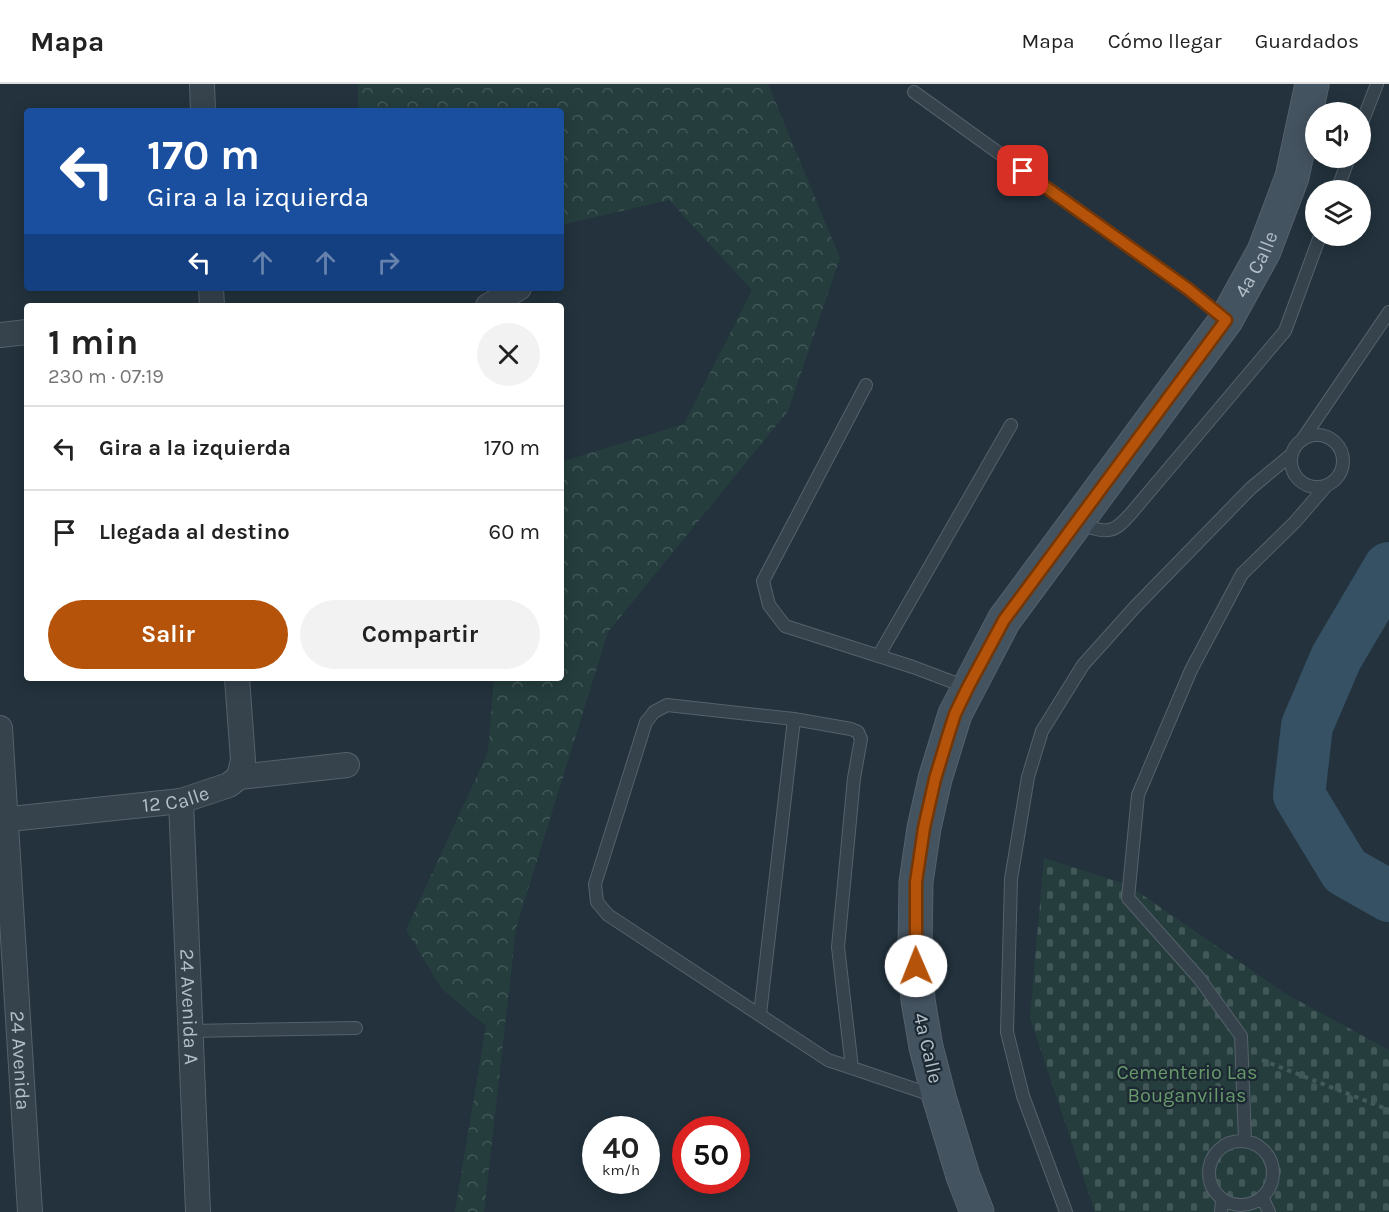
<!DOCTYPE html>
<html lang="es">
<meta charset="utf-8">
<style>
:root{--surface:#fff;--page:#f2f2f2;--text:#222;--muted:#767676;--line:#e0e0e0;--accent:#b45309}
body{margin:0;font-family:Karla,sans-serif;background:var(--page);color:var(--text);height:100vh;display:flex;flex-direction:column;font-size:22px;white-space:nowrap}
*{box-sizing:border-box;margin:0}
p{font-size:20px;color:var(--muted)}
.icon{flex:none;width:33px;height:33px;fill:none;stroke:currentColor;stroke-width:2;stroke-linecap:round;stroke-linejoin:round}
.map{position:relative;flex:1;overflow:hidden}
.details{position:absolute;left:24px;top:219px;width:540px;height:378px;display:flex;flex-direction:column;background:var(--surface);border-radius:6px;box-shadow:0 3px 15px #0003}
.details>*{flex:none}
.banner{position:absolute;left:24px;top:24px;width:540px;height:183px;border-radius:6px;box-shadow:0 3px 15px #0003;background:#1a4fa0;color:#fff;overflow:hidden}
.fabs{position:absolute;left:1305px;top:18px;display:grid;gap:12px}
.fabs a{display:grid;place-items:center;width:66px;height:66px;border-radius:50%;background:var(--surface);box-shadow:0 3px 15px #0003;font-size:30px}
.speed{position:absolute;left:582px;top:1032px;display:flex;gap:12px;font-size:30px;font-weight:700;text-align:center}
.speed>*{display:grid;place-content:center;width:78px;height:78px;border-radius:50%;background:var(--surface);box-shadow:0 3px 15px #0003;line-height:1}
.speed small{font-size:15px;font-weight:400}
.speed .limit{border:9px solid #d22;background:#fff;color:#111}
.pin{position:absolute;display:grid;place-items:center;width:51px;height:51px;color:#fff;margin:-26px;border-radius:12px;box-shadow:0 3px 9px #0006}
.me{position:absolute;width:66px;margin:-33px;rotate:359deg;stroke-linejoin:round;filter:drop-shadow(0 0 4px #0008)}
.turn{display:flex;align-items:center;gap:21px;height:126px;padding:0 24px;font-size:27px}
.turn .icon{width:78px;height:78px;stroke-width:2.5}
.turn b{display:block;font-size:42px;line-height:51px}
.lanes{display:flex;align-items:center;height:57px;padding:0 24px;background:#0003;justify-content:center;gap:30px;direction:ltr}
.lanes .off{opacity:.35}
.round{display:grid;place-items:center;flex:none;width:63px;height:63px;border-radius:32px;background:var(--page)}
.head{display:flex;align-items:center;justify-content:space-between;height:102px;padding:0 24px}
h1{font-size:36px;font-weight:700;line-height:45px}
.cta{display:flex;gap:12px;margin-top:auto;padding:12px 24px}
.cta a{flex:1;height:69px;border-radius:36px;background:var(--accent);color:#fff;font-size:24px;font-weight:700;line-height:69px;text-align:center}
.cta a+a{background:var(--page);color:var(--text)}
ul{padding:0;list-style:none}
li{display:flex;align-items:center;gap:18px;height:84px;padding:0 24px;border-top:2px solid var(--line)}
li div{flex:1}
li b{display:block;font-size:22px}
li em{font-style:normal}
header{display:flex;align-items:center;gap:36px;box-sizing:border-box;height:84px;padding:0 30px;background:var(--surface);border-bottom:2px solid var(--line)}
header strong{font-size:28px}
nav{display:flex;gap:33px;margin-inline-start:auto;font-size:21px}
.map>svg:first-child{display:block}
.forest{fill:url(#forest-crowns)}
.cemetery{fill:url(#cemetery-stones)}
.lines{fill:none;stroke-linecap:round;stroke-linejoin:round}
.river{stroke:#365164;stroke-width:52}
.service-casing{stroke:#55616b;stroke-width:14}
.minor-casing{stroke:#55616b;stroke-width:26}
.secondary-casing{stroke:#55616b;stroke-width:35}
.path{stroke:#425a59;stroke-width:4;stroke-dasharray:4.5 4.5;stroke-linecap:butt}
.service{stroke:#36434d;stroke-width:12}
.minor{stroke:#36434d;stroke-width:24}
.secondary{stroke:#445360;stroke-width:33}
.route-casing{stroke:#753606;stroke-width:15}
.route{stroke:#b45309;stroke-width:10}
.labels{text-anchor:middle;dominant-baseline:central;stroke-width:4.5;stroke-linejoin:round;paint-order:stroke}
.street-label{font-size:20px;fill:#b2bec8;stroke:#1c2832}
.park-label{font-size:20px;fill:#689a6c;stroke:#1c2832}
</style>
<header>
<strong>Mapa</strong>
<nav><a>Mapa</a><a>Cómo llegar</a><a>Guardados</a></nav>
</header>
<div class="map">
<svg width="1389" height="1128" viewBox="0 0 1389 1128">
<defs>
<pattern id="forest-crowns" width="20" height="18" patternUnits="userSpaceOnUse" patternTransform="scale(1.5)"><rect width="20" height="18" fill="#253e3d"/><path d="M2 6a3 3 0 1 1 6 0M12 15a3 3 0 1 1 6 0" fill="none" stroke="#425858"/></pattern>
<pattern id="cemetery-stones" width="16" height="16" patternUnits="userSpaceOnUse" patternTransform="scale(1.5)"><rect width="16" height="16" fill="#253e3d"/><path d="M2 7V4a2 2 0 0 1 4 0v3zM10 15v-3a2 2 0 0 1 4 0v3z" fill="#425858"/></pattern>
</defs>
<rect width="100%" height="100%" fill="#23323d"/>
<path class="forest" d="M358,0H768L840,174L788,327L608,548L516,844L484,1128H455L486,942L442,905L406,846L488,668L494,594H561V378L684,340L752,206L669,116L561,141V27H358Z"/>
<path class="cemetery" d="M1044,774L1128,801L1286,910L1389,966V1128H1095L1030,934Z"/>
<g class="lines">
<path class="river" d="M1389,484L1336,574L1307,642L1299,711L1345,787L1389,812"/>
<defs>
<path id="service" d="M914,8L1188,205L1225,235
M1360,44L1377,0
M1337,106L1349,74
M866,301L763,497L769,521L785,542L913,583L966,603
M1291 377a26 26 0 1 1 52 0a26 26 0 1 1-52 0Z
M1302,356L1389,228
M1077,439C1107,449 1112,452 1133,427L1285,247L1320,152
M879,571L1011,341
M760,930L794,635
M189,947L356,944
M852,984L838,863L854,694L861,655L858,648L851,645L794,635L667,621L654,628L646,638L595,800L597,818L608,831L828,976L852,984L935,1012
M1209 1089a32 32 0 1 1 64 0a32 32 0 1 1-64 0Z
M1245,1057L1241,952L1199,894L1128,814L1138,711L1191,586L1242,490L1295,438L1327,401
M1262,1113L1269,1128
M1066,1128L1023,1012L1007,948L1011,795L1028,693L1042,647L1083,581L1135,523L1251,404L1292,370
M1221,1128L1222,1116"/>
<g id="minor">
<path d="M202,0L203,27"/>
<path d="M211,204L212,222"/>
<path d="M488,222L519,204"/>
<path d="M0,251L27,248"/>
<path d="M237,594L243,676L239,693"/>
<path id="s1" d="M0,644L30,1128"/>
<path id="s2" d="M181,717L198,1128"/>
<path id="s3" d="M0,736L181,717L229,701L239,693L347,681"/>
</g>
<g id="secondary">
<path id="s4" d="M977,1128L963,1092L939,1013L926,963L918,916L915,864L916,798L924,744L935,695L955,630L1004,536L1226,236L1264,167L1292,93L1312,0"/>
</g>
</defs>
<use href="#service" class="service-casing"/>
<use href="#minor" class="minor-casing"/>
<use href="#secondary" class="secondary-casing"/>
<path class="path" d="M1262,976L1389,1026"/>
<use href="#service" class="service"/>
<use href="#minor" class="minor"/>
<use href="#secondary" class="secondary"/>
</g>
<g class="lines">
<defs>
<path id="route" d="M916,882V798L924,744L935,695L948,652L955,630L968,603L1004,536L1226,236L1188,205L1023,87"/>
</defs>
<use href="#route" class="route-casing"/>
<use href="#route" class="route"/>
</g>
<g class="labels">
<g class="street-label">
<text stroke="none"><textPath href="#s4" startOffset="1054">4a Calle</textPath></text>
<text stroke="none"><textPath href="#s3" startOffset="177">12 Calle</textPath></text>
<text stroke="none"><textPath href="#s2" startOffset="206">24 Avenida A</textPath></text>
<text transform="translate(928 964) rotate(77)">4a Calle</text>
<text stroke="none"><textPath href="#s1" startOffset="333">24 Avenida</textPath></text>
</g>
<g class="park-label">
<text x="1187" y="988">Cementerio Las<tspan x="1187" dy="23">Bouganvilias</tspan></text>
</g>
</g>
</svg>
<div class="fabs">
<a><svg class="icon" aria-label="sound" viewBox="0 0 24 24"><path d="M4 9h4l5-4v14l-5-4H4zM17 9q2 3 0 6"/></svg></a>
<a><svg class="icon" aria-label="layers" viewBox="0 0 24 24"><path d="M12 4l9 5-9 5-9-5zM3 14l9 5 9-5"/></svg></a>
</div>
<div class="speed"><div>40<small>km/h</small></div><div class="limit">50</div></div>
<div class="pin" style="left:1023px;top:87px;background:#d93025"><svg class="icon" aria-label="arrive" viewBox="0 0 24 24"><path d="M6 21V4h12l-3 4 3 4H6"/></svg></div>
<svg class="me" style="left:916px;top:882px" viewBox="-20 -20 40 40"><circle r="19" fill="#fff"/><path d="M0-13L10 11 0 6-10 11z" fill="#b45309"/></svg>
<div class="banner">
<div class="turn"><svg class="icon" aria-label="left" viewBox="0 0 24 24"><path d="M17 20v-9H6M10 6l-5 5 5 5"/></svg><div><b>170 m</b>Gira a la izquierda</div></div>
<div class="lanes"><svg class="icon" aria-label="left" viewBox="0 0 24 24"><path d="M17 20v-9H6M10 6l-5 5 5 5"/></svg><svg class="icon off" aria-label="ahead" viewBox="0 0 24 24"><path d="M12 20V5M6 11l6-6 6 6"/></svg><svg class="icon off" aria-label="ahead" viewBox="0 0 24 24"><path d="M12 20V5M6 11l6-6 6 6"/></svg><svg class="icon off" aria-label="right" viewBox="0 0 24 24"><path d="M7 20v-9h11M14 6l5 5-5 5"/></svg></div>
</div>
<section class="details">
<div class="head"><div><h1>1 min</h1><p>230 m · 07:19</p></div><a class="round"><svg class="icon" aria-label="close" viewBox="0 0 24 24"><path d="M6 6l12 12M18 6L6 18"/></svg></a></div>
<ul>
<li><svg class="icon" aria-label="left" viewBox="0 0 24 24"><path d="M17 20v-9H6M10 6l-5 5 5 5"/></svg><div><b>Gira a la izquierda</b></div><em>170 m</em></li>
<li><svg class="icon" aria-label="arrive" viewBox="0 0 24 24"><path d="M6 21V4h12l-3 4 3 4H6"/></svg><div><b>Llegada al destino</b></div><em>60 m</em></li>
</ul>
<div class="cta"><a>Salir</a><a>Compartir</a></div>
</section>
</div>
